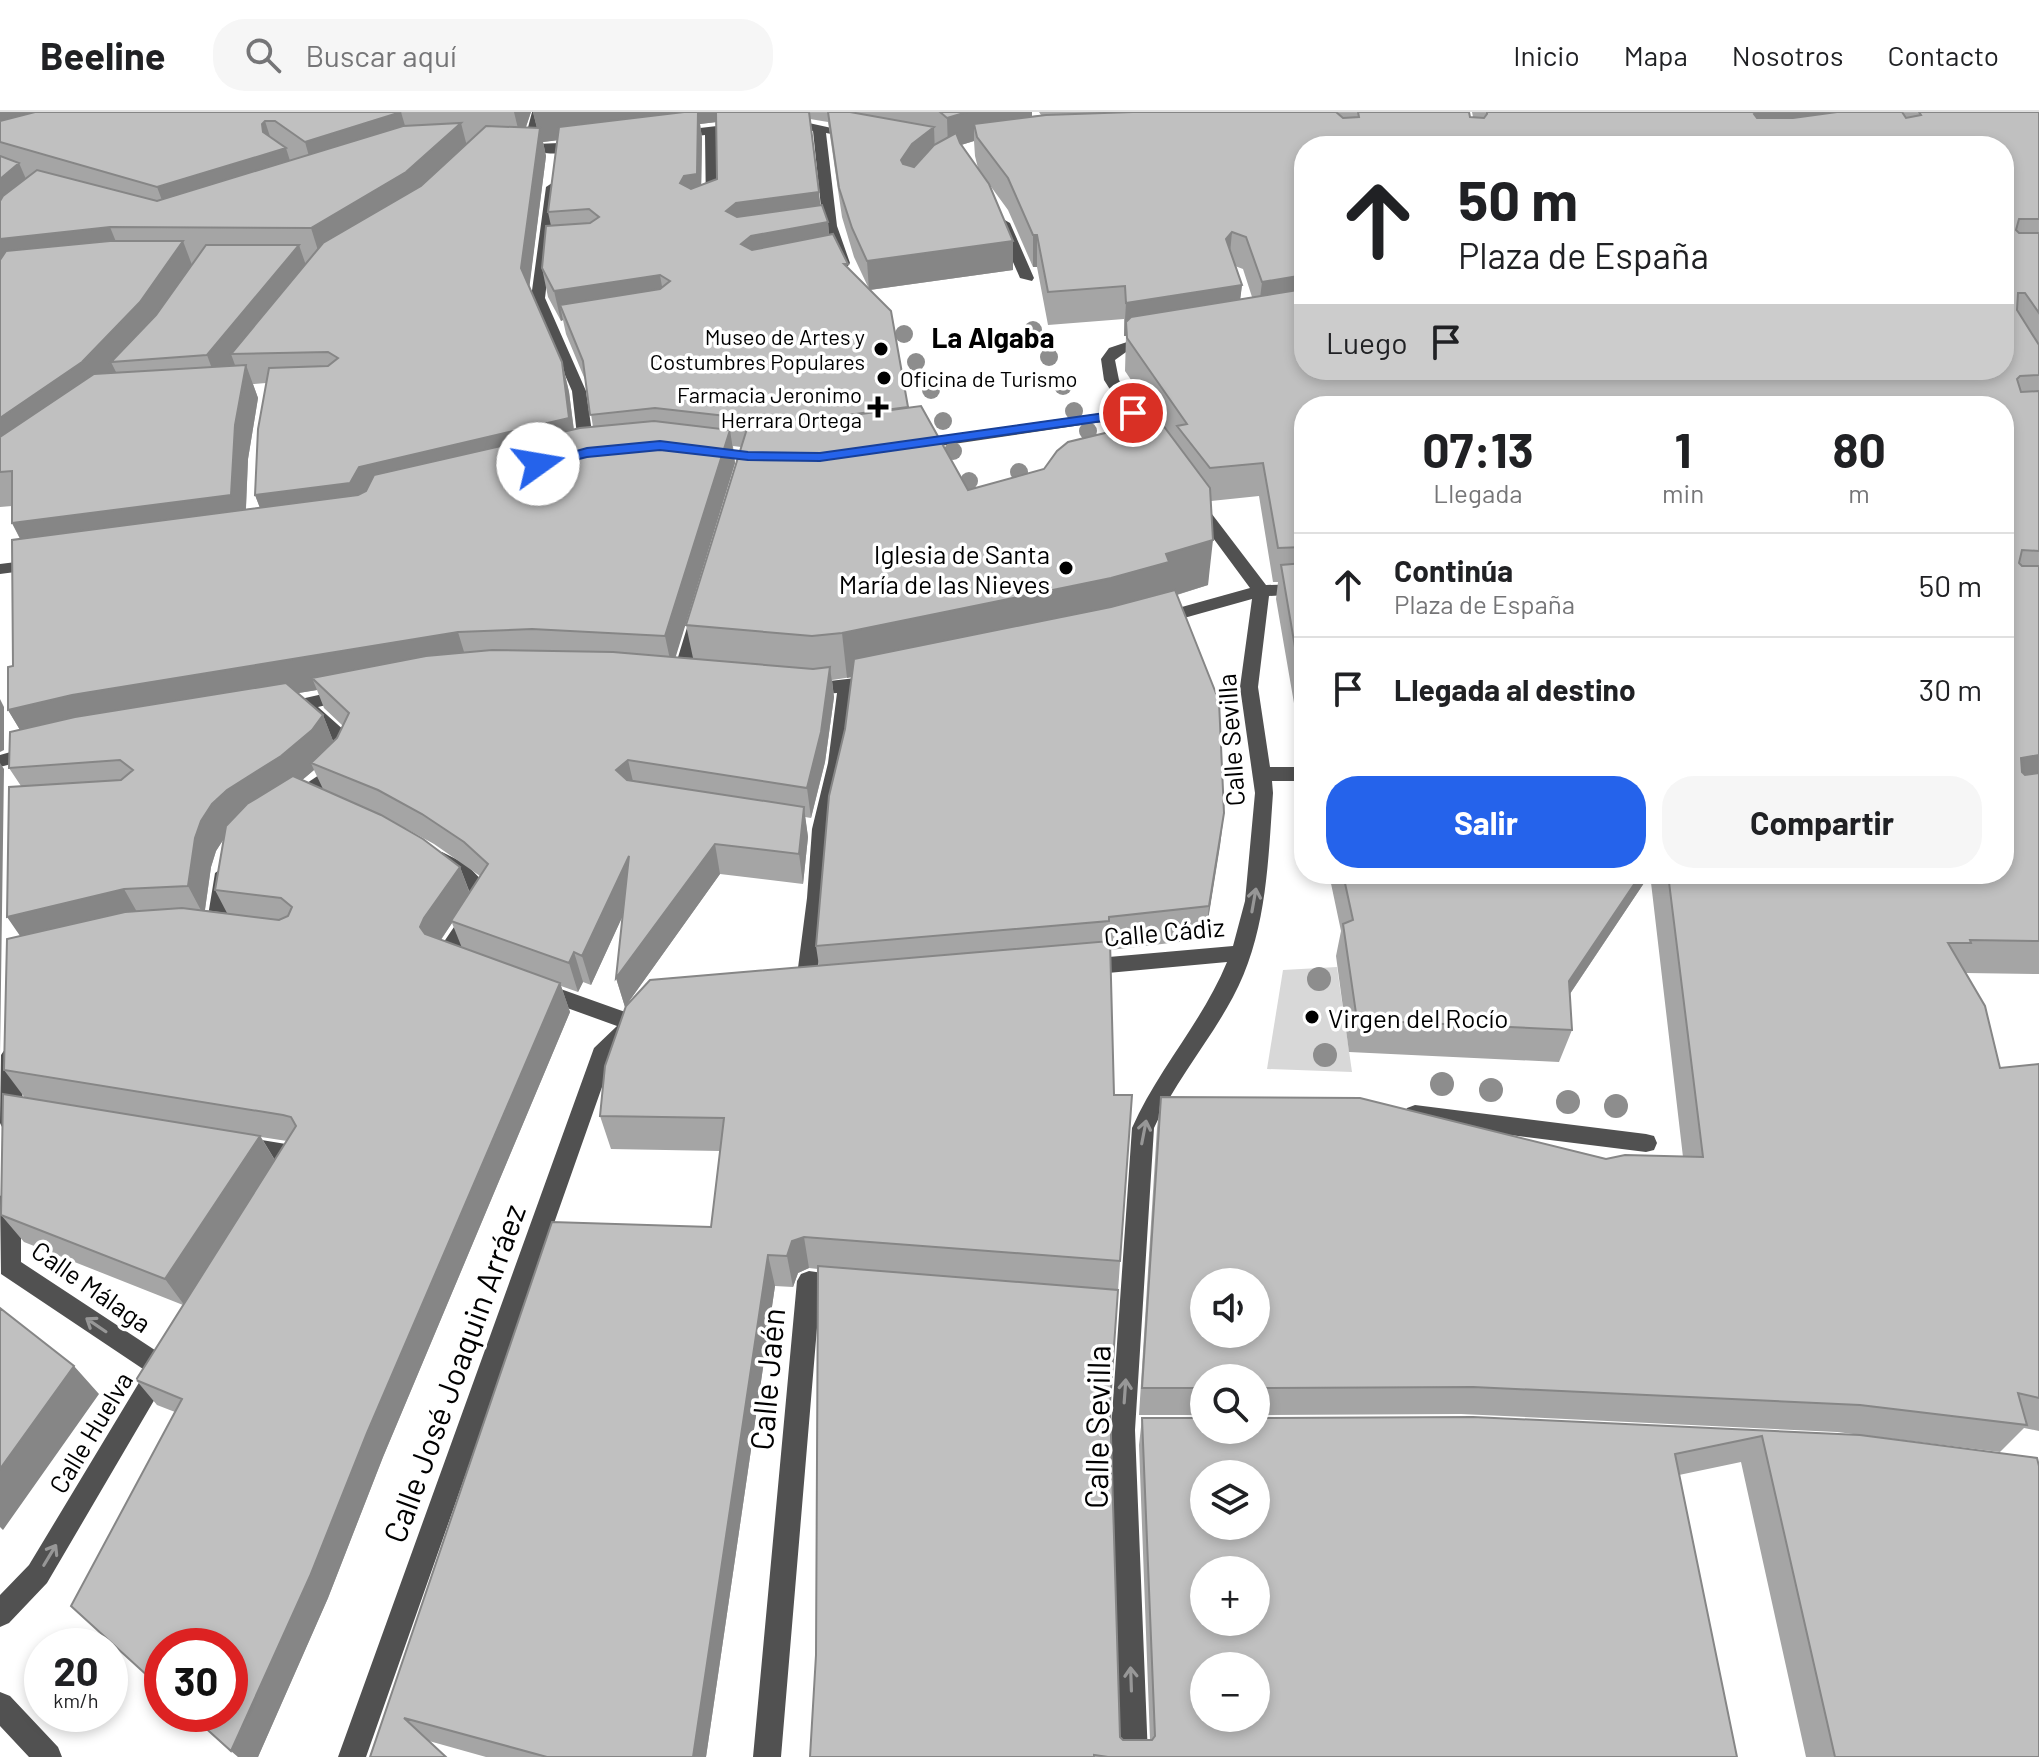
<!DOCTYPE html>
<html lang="es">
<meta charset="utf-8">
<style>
:root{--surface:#fff;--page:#f6f6f6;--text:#202124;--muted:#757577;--line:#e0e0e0;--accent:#2563eb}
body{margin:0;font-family:Barlow,sans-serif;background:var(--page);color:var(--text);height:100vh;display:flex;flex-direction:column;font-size:30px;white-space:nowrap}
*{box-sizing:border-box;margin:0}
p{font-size:26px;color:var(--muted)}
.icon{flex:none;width:44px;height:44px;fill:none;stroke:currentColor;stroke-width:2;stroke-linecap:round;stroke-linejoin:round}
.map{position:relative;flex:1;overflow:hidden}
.side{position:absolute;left:1294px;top:284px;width:720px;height:488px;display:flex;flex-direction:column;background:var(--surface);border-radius:32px;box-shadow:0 4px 12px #0003}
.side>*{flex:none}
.guide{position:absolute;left:1294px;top:24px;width:720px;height:244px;border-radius:32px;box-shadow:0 4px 12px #0003;background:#fff;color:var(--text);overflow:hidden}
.buttons{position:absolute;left:1190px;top:1156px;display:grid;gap:16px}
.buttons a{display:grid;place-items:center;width:80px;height:80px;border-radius:50%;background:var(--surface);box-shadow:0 4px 12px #0003;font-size:40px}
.speed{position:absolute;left:24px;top:1516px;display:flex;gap:16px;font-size:40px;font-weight:700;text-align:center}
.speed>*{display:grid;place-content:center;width:104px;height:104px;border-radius:50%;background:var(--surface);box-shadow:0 4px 12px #0003;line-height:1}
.speed small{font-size:20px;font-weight:400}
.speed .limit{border:12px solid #d22;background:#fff;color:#111}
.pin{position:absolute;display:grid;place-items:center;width:68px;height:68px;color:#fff;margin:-34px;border:4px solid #fff;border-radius:50%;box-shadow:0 2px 8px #0007}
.me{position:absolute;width:88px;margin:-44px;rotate:77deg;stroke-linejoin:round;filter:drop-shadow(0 0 6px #0008)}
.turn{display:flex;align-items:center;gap:28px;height:168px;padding:0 32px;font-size:36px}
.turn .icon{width:104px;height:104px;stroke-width:2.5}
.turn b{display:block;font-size:56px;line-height:68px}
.then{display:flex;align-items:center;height:76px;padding:0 32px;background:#0003;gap:16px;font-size:30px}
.eta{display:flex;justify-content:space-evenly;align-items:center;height:136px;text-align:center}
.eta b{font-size:48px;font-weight:700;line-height:56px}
.button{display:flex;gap:16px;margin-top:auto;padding:16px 32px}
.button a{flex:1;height:92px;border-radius:32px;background:var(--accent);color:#fff;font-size:32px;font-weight:700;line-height:92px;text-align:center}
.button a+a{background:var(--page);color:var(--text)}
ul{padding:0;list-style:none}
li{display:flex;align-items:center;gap:24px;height:104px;padding:0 32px;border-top:2px solid var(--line)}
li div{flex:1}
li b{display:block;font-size:30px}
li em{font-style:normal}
header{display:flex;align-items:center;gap:48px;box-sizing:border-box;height:112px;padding:0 40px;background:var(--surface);border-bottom:2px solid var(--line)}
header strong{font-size:38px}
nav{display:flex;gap:44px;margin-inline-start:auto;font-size:28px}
.search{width:560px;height:72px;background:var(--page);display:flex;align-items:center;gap:20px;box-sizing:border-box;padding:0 28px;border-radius:32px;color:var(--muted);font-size:30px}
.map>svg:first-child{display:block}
.green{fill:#d8d8d8}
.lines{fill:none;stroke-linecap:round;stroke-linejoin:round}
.minor{fill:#515151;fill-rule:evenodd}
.tree{fill:#8d8d8d}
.wall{fill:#a5a5a5;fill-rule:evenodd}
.shaded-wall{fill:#868686}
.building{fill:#c0c0c0;stroke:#868686;stroke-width:2;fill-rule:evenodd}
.oneway{stroke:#979797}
.route{fill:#2563eb;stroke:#184099;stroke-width:2}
.poi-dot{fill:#000;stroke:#fff;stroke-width:3}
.labels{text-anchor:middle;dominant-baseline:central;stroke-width:7;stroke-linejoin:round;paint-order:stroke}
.far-poi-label{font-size:22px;fill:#000;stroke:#fff;text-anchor:end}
.poi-label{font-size:26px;fill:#000;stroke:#fff;text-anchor:end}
.street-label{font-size:26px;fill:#000;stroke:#fff}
.far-district-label{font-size:28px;font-weight:bold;fill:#000;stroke:#fff}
.near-street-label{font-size:32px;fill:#000;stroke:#fff}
</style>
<header>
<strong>Beeline</strong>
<div class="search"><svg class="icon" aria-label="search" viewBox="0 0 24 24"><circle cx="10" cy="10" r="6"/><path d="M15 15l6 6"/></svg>Buscar aquí</div>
<nav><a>Inicio</a><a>Mapa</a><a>Nosotros</a><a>Contacto</a></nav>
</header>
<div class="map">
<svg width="2039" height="1645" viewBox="0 0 2039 1645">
<rect width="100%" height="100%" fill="#fff"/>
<path class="green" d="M1337,855L1352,960L1267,957L1283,858Z"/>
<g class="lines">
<path class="minor" d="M532,0H544L536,32L583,30L589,34C571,46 536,41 515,37V31H524Z
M786,6L859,22L853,26L826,21L837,114L850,151L848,154L836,151L823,114L813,19L782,13L780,10Z
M742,11L746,12V18L717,22L718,94L706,97L705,23L675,27L669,23L675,19Z
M552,71L558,75L545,186L586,279L595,341L587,346L579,341L572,279L531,186L546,75Z
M1003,107L1010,111L1034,166L1032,169L1020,166L996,111Z
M1151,222L1158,226L1156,229L1133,235L1115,248L1119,268L1147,310L1144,313H1134L1129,306L913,338L905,333L913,328L1123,298L1104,268L1101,247L1109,236Z
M1196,387L1202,389L1266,473L1304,472V482L1269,484L1258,575L1270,655H1304V669H1272L1273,681C1268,750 1267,822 1233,885C1209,930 1175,969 1154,1016L1135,1318L1148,1645H1120L1111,1318L1132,1016C1158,957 1203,909 1227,850L1086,863L1079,861L1076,855L1079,849L1086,847L1233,834L1245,789L1255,681L1240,575L1252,487L1159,513L1151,507L1153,503L1250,476L1188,392Z
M40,447L46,448L48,452L46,456L0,462V452Z
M698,503L707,509L690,565L681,571L675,569L672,565L689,509Z
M878,563L887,569L884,573L855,579L846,651L830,717L827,786L815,879L812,885H798L795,879L807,786L812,717L828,651L837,581L806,583L797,577C804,570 862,566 878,563Z
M345,577L351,579L354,583L351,587L318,595L355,628L358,632C349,654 318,701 289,693L287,688L289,683L322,661L339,634L301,599L283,603L274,597L283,591Z
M35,633L44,639L41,644L0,655V643Z
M442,740L466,752L496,783L458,840L465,842L468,848L465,854L458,856L438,849L435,843L475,784C464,773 440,757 432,747Z
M225,754L235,761L226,816L223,821H209L206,816L215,761Z
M541,870L642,906L645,912L614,941L366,1645H338L594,936L617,914L534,884L531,878L534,872Z
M12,934L19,937L23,943L22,1011L19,1017L11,1020L3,1017L0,1011L1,943L5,937Z
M1415,993L1646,1022L1654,1024L1657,1031L1654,1038L1646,1040L1415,1011L1407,1008L1404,1002L1407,996Z
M243,1025L298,1034L306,1036L309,1043C303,1055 298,1061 285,1057L282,1050L235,1041L232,1034L235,1027Z
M10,1077L18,1080L21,1087V1150L170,1248L173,1256L47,1471L9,1511L0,1515V1483L29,1453L146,1259L1,1162L0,1084Z
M809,1159L851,1165L855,1172L851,1179L843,1182L820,1180L781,1645H753L797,1169L801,1162Z
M0,1580L10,1584L58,1635L62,1645H29L0,1614Z"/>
</g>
<g class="tree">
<circle cx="1033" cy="218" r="9"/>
<circle cx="904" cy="222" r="9"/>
<circle cx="1049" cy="245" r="9"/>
<circle cx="916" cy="250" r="9"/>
<circle cx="1063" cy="274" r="9"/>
<circle cx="931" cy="278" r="9"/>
<circle cx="1074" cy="299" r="9"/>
<circle cx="943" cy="309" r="9"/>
<circle cx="1088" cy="319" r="9"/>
<circle cx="953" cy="339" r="9"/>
<circle cx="1019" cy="360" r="9"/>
<circle cx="969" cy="369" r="9"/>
<circle cx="1319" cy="867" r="12"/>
<circle cx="1325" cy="943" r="12"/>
<circle cx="1442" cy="972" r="12"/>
<circle cx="1491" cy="978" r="12"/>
<circle cx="1568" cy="990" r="12"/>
<circle cx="1616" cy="994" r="12"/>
</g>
<path class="wall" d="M0,0H531L526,15L537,16L533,0H1032V4L1041,3L1039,0H1469L1470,5H1473L1472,0H2039V862L1966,861L2000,956L2039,952V1319L2024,1316L2000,1340L1837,1320L1461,1302L1256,1303L1263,1306L1860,1323L2039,1645H1806L1741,1350L1679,1363L1737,1645H810L816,1543L818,1157L809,1156L798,1161L793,1175L775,1174L706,1645H486L429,1629L370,1645L711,1115L720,1039L611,1037L600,1004L819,854L816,834L852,565L832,568L834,585L825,650L811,706L805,705L808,725L803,772L720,762L625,895L616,866L623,803L591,873L583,870L578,880L561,874L570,900L383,1345L328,1486L258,1645H238L175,1300L157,1293L136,1268L183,1193L24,1130L1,1103L25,986L4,958L20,824L21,674L9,656L20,618L8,598L13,554L20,427L12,411V394L0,395ZM810,7L828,10L842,105L854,145L869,177L848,157L829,123L828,110L820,93ZM716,10L717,67L701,73L702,26L700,12ZM557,28L548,100L551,114L542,156L548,185L561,209L563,208L566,222L586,270L593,315L574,318L569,280L562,250L529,175L546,44L543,30ZM974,29L975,44L978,56L961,33ZM1304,34L2004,258H1304ZM989,72L1008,98L1033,155H1037L1048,213L1124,207V224H1126L1125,259L1158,308L1044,357L968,378L908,295L870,178L1013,158ZM1235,154L1243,157L1252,185L1240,187L1242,173ZM266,271L255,383L260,396L246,397L248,347L258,286L253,272ZM1304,294L2004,762H1329L1341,819L1336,844L1349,940L1559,950L1572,918L1570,882L1650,762L1683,1045L1606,1047L1161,985L1157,1016L1139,1303H1204V1266H1256V1318L1142,1306L1139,1333L1150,1628H1123L1120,1625L1110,1291L1132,983H1114L1110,838L1205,827L1224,701L1177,483L1208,473L1211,389L1259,384L1273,470H1278L1276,487L1304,649ZM733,334L741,335L686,513L693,546L675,545L735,351ZM317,578L324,596L343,614L337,626L333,629L323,603L298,581ZM314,658L323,677L302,668ZM405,716L434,732L480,764L470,781L460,755ZM223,728L215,778L227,801L205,798L211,755L216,739ZM452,811L462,836L441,828ZM261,1025L287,1029L275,1048Z"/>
<path class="shaded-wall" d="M0,0H121L0,23Z
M401,0L410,31L314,62L305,30Z
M514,0H531L521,29Z
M533,0H784L785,2L700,12L702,26L701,91L680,71L698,12L543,30L546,44L528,186L521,156L539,24Z
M967,0H1032V21L974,12V29L948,37L947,6Z
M1757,0H1884L1744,34L1754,2Z
M265,9L275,40L286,36L296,68L169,107L157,75L263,20L262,12Z
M461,11L469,42L321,148L311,116Z
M934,15L935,43L903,76L901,48L912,32Z
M19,51L33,83L0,118V67Z
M819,80L822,108L740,120L726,99L736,91Z
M828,110L830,139L754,153L741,132L751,124Z
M110,115L123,147L0,161V127Z
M1232,120L1229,152L1226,127Z
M1033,123H1037V155H1033Z
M183,129L195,161L154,223L111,250L117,262L0,351V306Z
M1013,129V158L869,178L867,149Z
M299,133L309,162L231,242L235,253L218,273L207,243Z
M660,163L665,192L560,193L563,208L561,209L554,179Z
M1304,163V191L1258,203L1262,170Z
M1242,173L1238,206L1126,210V224H1124L1126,191Z
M562,250L569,280L576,336L267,414L255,383L359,355Z
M246,253L258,286L248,347L245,416L30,445L12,411L235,313Z
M730,318L735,351L672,557L665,524Z
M1213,428L1208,473L1166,486L1108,511L847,566L842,521L1166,442Z
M458,520L468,553L312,566L317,578L90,616L28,631L8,598L72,583Z
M830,555L834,585L825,650L811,706L807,676Z
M0,587L4,595V638L0,640Z
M323,603L335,634L311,651L314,658L294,675L227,722L216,739L211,755L204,804L188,774L195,726L201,709L212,692L227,678Z
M2039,643V671L2004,679L2021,646Z
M628,648L635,678L616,658Z
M0,651L4,657L0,943Z
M804,695L808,725L803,772L799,742Z
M1224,701L1220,734L1205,827L1209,794Z
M715,732L720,762L625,895L616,866Z
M629,744L637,773L591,873L582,844Z
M460,755L471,785L451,809L452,811L435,836L420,815L424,806Z
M1641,762H1650L1557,901L1569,869Z
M124,777L141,807L27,834L7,805Z
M574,840L583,870L578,880L569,851Z
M560,871L570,900L383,1345L328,1486L258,1645H238L231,1639Z
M260,1024L277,1052L185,1194L165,1167Z
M804,1125L809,1156L798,1161L793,1175L787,1144L792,1129Z
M768,1143L775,1174L706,1645H693Z
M74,1254L99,1282L3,1418L0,1415V1357Z"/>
<path class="building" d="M35,0H401L305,30L275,9H265L262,12L263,20L286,36L157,75L0,30V9Z
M684,0H698L697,62L684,64L680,71L691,77L717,67L716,0H809L819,80L736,91L726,99L737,105L822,93L828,110L751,124L741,132L752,138L833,122L848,152H844L891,199L908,295L817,307L744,306L655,296L590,303L583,249L560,193L660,177L670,169L660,163L554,179L542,156L546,114L590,111L599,105L589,97L548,100L559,15Z
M828,0H850L934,15L912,32L901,48L903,52L914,55L934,33L956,21L960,31L989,72L1013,129L867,149L852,116L839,76Z
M940,0H967L947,6Z
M1133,0H1336L1343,6L1359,5L1358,0H1469L1470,5L1484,6L1487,2V0H1757L1754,2L1757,6H1793L1837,0H1902L1906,6L1921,3L1919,0H2039V107H2019L2016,118L2019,121H2039V201L2025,181H2018L2017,198L2039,233V263L2020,264L2017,267L2021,280L2039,279V439L2022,438L2019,451L2022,454H2039V643L2021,646L2022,660L2025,663L2039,661V829L1970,828L1971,831H1948L1985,894L2000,956L2039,952V1286L2018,1281L2027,1313L1860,1293L1473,1275L1262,1276L1259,1288H1256V1266H1204V1276H1142L1161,985L1360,986L1606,1047L1625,1043L1703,1045L1668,762H2004V294H1304V435L1278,436L1263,351L1210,356L1177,314L1187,312L1127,226L1126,210L1131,205L1304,177V258H1525L1529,263H1549L1548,258H1721V263L1741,261L1739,258H2004V34H1304V163L1262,170L1246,125L1232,120L1226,127L1242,173L1126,191L1125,174L1048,180L1037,123H1033L1008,66L977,25L974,12L1046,3ZM1204,1170H1256V1222H1204Z
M461,11L406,60L311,116L110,115L0,127V89L3,84L37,58L157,89L403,14Z
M486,14L540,16L521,156L562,250L569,306L359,355L350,371L255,383L258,317L269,256L328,254L338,246L328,240L231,242L323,131L421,74Z
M0,44L19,51L0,67Z
M110,129H183L140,190L82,250L0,306V148L6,139Z
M206,133H299L207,243L111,250L156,203Z
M246,253L235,313L231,383L12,411V359L0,360V325L94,262Z
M921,294L968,378L1044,357L1057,339L1068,330L1159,308L1210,376L1213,428L1166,442L1169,450L1111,466L842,521L812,524L686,513L750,307L816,308Z
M654,309L730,318L665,524L532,517L458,520L72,583L8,598V555L13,554L12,428L358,383L366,379L374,363L580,316Z
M1304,451V588L1281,453Z
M1175,478L1219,589L1224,701L1209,794L1109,805V809L816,834L829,684L845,617L854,547L1111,495Z
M492,538L613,540L813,557L830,555L821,620L807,676L628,648L616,658L627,668L804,695L799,742L715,732L616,866L629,744L582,844L574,840L569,851L451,809L488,752L464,730L422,702L378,678L311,651L337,626L349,601L312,566L426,544Z
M286,571L323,603L312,618L281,644L227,678L212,692L201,709L195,726L188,774L124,777L7,805L9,675L121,668L133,658L120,648L9,656L10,620L75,605Z
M293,664L381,703L423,727L460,755L424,806L420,815L425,822L560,871L367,1321L310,1464L231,1639L190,1602H230V1534H162V1577L71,1494L182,1287L136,1268L296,1014L291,1005L283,1003L4,958L7,827L125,800L182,796L279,808L288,804L292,795L281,786L215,778L226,714L247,692Z
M1343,762H1641L1569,869L1572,918L1357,908L1343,812L1353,808Z
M1110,829L1114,983H1132L1120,1149L804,1125L792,1129L787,1144L768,1143L693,1645H547L404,1606L446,1645H370L552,1110L711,1115L724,1006L600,1004L605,954L626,894L650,868Z
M3,982L260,1024L165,1167L1,1103Z
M818,1154L1118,1178L1110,1291L1120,1625L1123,1628H1152L1155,1624L1142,1306H1204V1318H1256V1303L1263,1306L1473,1305L1860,1323L2037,1346L2039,1354V1645H1835L1762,1324L1675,1342L1737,1645H1108L1094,1643V1645H810L816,1543ZM1204,1362H1256V1414H1204ZM1204,1458H1256V1510H1204ZM1204,1554H1256V1606H1204Z
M0,1196L74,1254L0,1357Z"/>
<defs><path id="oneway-shaft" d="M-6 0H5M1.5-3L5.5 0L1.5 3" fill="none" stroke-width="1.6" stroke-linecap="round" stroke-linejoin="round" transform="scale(2)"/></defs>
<g class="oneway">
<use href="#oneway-shaft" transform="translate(1254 788) rotate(-80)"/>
<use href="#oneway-shaft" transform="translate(1144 1020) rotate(-79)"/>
<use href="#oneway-shaft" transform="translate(96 1213) rotate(-146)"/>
<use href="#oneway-shaft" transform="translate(1125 1279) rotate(-86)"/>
<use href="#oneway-shaft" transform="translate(50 1443) rotate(-59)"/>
<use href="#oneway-shaft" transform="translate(1131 1567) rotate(-92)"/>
</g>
<path class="route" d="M1133,297L1140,301L1138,304L820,349L748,348L660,338L587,345L538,357L531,352L587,336L660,329L748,340L820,341Z"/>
<g class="poi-dot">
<circle cx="881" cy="237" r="8"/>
<circle cx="884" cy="266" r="8"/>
<path d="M874 283h8v8h8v8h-8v8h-8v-8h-8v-8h8z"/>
<circle cx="1066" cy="456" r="8"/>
<circle cx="1312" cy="905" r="8"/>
</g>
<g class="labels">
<g class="far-poi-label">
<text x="865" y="224">Museo de Artes y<tspan x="865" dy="25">Costumbres Populares</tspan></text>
<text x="900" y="266" text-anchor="start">Oficina de Turismo</text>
<text x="862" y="282">Farmacia Jeronimo<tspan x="862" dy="25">Herrara Ortega</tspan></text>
</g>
<g class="poi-label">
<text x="1050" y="441">Iglesia de Santa<tspan x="1050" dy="30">María de las Nieves</tspan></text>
<text x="1328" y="905" text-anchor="start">Virgen del Rocío</text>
</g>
<g class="street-label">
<text transform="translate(1230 628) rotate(-94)">Calle Sevilla</text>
<text transform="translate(1164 819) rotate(-5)">Calle Cádiz</text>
<text transform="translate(92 1174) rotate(35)">Calle Málaga</text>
<text transform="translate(90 1320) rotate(-59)">Calle Huelva</text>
</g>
<g class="far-district-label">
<text x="993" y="225">La Algaba</text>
</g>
<g class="near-street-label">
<text transform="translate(453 1261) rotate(-70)">Calle José Joaquin Arráez</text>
<text transform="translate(766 1267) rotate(-85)">Calle Jaén</text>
<text transform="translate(1096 1315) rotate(-89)">Calle Sevilla</text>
</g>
</g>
</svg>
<div class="buttons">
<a><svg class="icon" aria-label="sound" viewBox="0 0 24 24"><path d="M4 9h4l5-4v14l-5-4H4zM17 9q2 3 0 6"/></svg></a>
<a><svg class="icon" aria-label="search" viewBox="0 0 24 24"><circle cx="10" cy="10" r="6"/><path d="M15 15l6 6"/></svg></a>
<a><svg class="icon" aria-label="layers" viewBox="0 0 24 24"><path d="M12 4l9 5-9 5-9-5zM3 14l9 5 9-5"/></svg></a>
<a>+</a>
<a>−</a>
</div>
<div class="speed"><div>20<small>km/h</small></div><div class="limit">30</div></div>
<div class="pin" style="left:1133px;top:301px;background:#d93025"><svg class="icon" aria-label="arrive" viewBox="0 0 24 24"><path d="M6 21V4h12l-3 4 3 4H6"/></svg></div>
<svg class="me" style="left:538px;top:352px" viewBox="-20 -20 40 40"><circle r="19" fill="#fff"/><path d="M0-13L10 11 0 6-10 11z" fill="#2563eb"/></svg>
<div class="guide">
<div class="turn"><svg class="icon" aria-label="ahead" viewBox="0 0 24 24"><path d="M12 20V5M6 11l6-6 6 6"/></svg><div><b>50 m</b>Plaza de España</div></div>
<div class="then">Luego<svg class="icon" aria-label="arrive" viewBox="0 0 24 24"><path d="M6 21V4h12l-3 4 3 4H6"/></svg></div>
</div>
<section class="side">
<div class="eta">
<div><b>07:13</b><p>Llegada</p></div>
<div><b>1</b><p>min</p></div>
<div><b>80</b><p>m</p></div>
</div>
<ul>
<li><svg class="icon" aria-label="ahead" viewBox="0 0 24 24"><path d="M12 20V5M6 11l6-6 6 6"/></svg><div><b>Continúa</b><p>Plaza de España</p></div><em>50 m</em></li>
<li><svg class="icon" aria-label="arrive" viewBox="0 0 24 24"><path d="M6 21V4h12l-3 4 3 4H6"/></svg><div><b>Llegada al destino</b></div><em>30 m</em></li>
</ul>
<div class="button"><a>Salir</a><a>Compartir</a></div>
</section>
</div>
